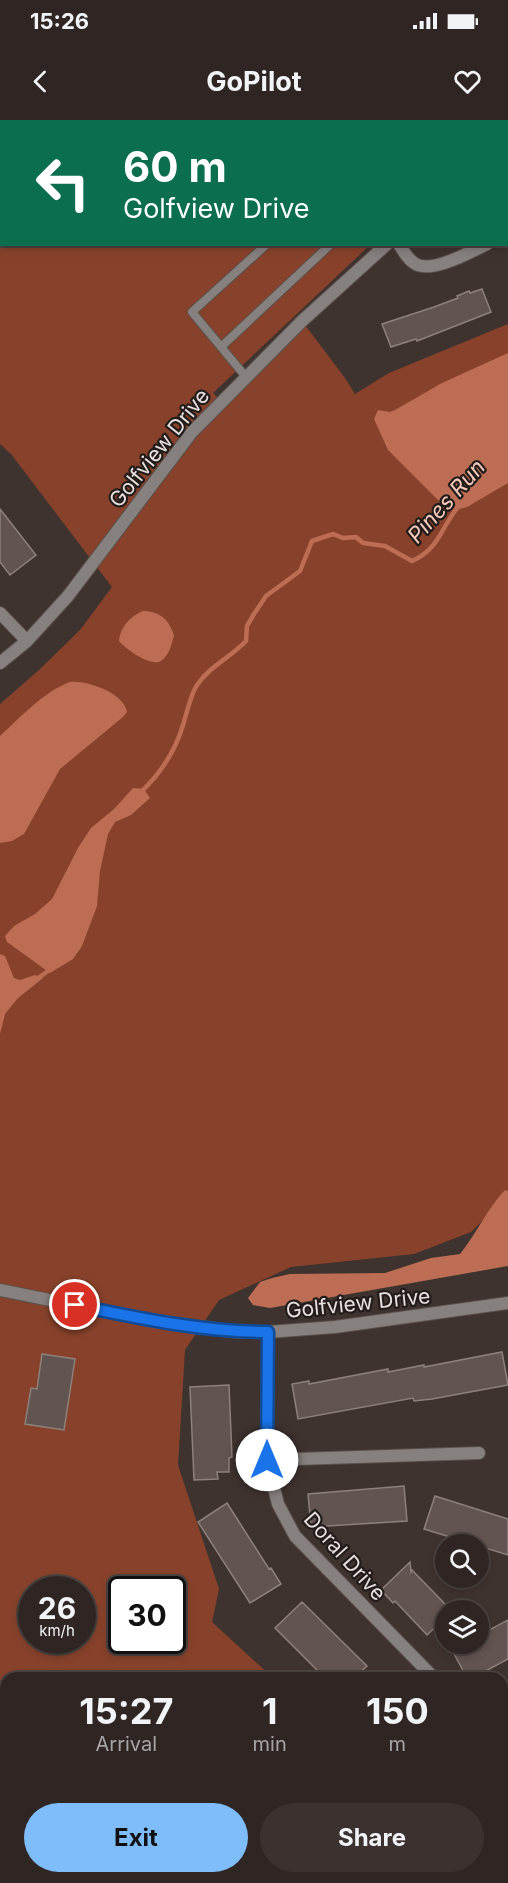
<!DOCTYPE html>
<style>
:root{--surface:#2f2623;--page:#3b3230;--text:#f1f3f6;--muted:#a7a5a6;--line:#4a4341;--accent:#7fbdfa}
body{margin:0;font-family:Inter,sans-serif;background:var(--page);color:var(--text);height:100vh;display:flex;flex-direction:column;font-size:22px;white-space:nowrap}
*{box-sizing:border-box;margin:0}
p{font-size:20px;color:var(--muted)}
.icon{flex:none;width:33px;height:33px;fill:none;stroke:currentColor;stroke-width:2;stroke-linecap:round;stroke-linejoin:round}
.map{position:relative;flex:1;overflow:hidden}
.side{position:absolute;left:0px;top:1552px;width:508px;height:212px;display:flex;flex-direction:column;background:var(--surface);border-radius:18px 18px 0 0;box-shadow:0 3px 9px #0003,0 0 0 2px var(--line)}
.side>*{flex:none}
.guide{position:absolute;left:0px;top:0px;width:508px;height:126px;box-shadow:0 3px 9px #0003,0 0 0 2px var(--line);background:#0b6e4f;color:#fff;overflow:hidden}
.fabs{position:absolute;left:435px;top:1414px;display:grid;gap:12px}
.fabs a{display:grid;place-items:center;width:54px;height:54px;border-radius:50%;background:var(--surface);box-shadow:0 3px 9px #0003,0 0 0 2px var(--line);font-size:30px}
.speed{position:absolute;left:18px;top:1456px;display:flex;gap:12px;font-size:30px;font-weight:700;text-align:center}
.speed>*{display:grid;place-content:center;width:78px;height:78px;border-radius:50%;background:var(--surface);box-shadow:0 3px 9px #0003,0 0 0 2px var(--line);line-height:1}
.speed small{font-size:15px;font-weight:400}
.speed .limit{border:3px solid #111;border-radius:9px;background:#fff;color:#111}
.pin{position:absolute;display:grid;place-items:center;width:51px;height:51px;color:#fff;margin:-26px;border:3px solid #fff;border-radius:50%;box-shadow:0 2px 6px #0007}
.me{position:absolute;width:66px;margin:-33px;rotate:0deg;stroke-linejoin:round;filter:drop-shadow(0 0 4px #0008)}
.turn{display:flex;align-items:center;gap:21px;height:126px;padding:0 24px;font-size:27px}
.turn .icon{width:78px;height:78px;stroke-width:2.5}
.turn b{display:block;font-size:42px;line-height:51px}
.eta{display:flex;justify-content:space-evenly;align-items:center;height:102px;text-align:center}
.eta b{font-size:36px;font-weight:700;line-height:42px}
.primary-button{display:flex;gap:12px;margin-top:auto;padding:12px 24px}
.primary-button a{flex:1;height:69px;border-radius:36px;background:var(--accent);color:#111;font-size:24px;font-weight:700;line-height:69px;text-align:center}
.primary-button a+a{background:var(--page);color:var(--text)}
.status{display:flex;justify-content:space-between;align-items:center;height:42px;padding:0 30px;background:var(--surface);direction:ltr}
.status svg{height:16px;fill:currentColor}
header{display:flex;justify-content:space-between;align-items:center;height:78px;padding:0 24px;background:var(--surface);font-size:27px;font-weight:700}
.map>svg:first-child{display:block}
.green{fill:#88422b;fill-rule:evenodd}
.water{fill:#bc6d54}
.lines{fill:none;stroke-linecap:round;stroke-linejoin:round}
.stream{stroke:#bc6d54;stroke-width:4.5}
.building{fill:#625450;stroke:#8e807b;stroke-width:1.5}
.lane-casing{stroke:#5a4f4b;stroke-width:10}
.street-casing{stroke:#5a4f4b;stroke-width:14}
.lane{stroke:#86807e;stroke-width:8}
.street{stroke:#86807e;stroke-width:12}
.route-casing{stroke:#114b97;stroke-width:15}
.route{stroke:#1a73e8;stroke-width:10}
.labels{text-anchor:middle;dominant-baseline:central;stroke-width:4.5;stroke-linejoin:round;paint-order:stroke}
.street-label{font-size:21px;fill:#e8e0de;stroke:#221c1a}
.water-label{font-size:22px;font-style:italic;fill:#f7cabb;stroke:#221c1a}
</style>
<div class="status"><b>15:26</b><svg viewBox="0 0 49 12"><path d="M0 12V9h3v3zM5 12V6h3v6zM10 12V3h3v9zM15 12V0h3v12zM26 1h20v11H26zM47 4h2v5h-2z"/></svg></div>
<header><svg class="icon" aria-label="back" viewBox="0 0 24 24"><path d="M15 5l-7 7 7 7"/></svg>GoPilot<svg class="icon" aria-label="heart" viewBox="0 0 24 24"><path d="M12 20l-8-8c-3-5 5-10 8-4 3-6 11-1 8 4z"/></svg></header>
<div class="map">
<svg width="508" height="1763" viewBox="0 0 508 1763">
<rect width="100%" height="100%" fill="#3f332f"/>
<path class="green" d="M0,0H501L500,2H2V124L370,125L213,273L221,281L302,201L345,258L355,274L389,253L508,204V1076L471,1112L414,1134L291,1147L219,1180L185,1230L178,1345L219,1469L212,1502L273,1558H6V1758H208L202,1763H0V584L39,550L80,510L112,467L11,334L0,324ZM32,1470H82V1521H32ZM122,1470H172V1521H122Z"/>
<path class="water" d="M508,233V363L467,387L451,391L442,384L388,330L374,299L378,290L390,292L395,290L442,263Z
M143,491C160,491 169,500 174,515C172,523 169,536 161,541C150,547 126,529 119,521C120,507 131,496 143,491Z
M70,562C87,560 124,573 127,592L123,597L60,649L24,714L12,721L0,723V616C21,597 43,572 70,562Z
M133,668L144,669L150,678L131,695L115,702L108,714L100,751L97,786L82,826L73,839L50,853L7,822L5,816L14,806L35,794L52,779L78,728L91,708L114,689Z
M0,834L5,836L14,858L20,860L35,855L43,858L18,878L5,894L0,914Z
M505,1070L508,1071V1146L270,1188L253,1185L248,1178L260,1162L272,1158L290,1154L385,1153L431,1138L460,1134C477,1113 487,1089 505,1070Z"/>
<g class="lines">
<path class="stream" d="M141,672C161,653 175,632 183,605C187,593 190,576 197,565C210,546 231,537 246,521L247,506L254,494L266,476L300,451L312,421L333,414L343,418L356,417L363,423L385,426L412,441C440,429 441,406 459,386
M37,859L52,848"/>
</g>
<path class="building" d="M482,169L491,192L417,221L416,219L391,227L382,204L434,187L458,178L457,176L469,171L470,173Z
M0,389L36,435L10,455L0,442Z
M502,1232L508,1265L432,1279L414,1281L413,1278L298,1299L292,1264L309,1261V1264L388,1249V1252L424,1245V1247Z
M42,1234L75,1239L64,1310L25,1304L31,1268L37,1269Z
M229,1265L232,1337L229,1338V1352H217L218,1359L194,1360L190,1267Z
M404,1366L407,1401L311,1407L308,1374Z
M435,1376L508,1399V1435L424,1409Z
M227,1383L269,1449L271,1448L281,1464L250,1483L198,1402Z
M410,1442L411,1452L412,1450L446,1485V1497L427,1515L395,1481L393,1483L381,1470Z
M302,1482L367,1546L354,1558H325L275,1508Z
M508,1500V1539L473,1558H467L452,1530L463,1524H478V1516Z"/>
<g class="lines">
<defs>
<path id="lane" d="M266,0L268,2
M400,2L402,0
M463,2L465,0
M221,227L331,124
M246,257L192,192L267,124"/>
<path id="street" d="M507,16L508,15
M507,115L508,114
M399,124C403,131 408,139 414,143C430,155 470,132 487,124
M0,493L27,521
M0,543L27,521L68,476L192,312L302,201L387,124
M0,1170L138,1198L238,1212H268L335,1207L508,1183
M268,1212L267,1340L278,1384L295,1416L434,1558
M267,1340L479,1333
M502,1596L508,1594
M463,1758L464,1763"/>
</defs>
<use href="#lane" class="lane-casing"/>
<use href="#street" class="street-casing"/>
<use href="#lane" class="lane"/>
<use href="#street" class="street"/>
</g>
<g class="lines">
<defs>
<path id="route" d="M75,1185C138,1198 203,1212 268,1212L267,1340"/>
</defs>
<use href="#route" class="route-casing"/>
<use href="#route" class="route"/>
</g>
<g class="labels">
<g class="street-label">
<text transform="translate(159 328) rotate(-51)">Golfview Drive</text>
<text transform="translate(358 1183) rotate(-6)">Golfview Drive</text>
<text transform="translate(345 1436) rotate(48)">Doral Drive</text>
</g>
<g class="water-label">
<text transform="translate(446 381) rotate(-48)">Pines Run</text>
</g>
</g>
</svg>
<div class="fabs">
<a><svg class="icon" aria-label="search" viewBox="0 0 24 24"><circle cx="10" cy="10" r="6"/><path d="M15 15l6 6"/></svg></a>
<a><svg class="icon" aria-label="layers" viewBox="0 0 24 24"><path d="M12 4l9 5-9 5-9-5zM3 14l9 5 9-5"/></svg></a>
</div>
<div class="speed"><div>26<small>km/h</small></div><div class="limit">30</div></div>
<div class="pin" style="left:75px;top:1185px;background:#d93025"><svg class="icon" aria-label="arrive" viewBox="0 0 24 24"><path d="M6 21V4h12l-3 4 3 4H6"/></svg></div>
<svg class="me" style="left:267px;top:1340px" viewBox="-20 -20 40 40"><circle r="19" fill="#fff"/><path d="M0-13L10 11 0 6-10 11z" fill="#1a73e8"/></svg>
<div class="guide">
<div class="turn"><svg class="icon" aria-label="left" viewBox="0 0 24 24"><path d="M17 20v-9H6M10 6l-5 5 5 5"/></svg><div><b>60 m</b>Golfview Drive</div></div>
</div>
<section class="side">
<div class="eta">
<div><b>15:27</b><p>Arrival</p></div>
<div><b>1</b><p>min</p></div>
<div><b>150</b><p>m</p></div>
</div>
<div class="primary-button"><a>Exit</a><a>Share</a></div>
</section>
</div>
